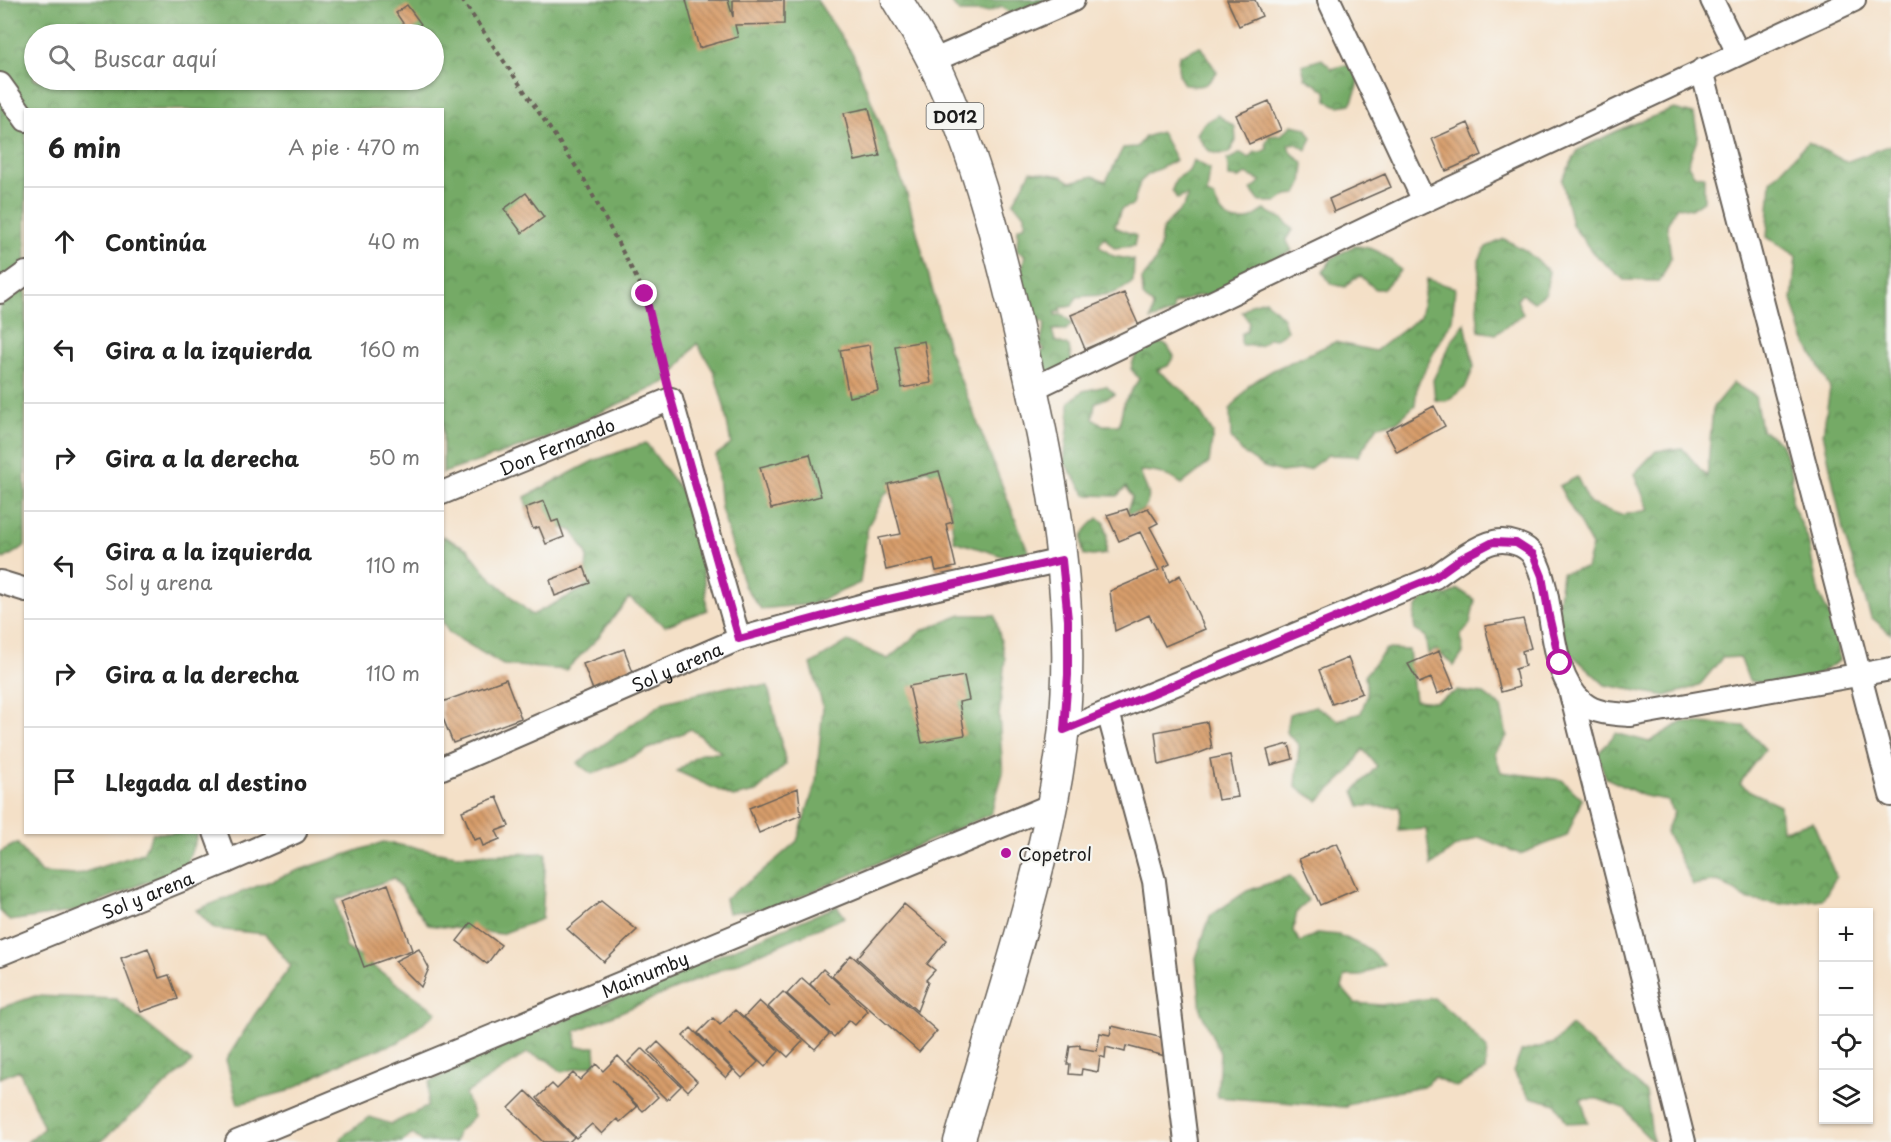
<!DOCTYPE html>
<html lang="es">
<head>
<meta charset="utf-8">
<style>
	:root { --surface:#fff; --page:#f6f6f6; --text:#222; --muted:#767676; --line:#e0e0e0 }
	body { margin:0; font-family:"Playpen Sans",sans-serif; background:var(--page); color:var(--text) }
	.controls { position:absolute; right:18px; bottom:18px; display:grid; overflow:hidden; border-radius:0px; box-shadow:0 2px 4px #0004 }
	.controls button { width:54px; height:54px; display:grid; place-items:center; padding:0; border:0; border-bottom:2px solid var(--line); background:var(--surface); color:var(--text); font:30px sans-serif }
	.stop { position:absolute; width:18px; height:18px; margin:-14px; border:4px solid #b5179e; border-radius:50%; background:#fff }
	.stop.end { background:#b5179e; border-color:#fff; box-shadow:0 2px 6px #0008 }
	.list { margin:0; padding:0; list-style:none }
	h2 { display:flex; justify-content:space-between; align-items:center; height:78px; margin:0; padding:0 24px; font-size:26px }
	h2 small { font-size:20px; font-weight:400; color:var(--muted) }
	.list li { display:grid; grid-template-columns:39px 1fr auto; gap:18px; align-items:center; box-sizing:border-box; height:108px; padding:0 24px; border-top:2px solid var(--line) }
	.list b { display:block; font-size:22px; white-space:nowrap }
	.list p { margin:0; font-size:20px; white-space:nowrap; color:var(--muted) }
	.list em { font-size:20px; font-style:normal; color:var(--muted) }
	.icon { flex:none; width:33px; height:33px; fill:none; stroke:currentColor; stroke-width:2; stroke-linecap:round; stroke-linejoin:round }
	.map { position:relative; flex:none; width:1891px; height:1142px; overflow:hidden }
	.search { position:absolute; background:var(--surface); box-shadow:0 2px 4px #0004; left:24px; top:24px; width:420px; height:66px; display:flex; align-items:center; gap:15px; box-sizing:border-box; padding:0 21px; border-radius:33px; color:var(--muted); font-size:22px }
	.panel { position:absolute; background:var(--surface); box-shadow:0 2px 4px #0004; left:24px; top:108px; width:420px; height:726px; border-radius:0px }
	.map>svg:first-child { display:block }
	.forest { fill:url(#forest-crowns); stroke:#486341; stroke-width:1.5; fill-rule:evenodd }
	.building { fill:url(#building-back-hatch) }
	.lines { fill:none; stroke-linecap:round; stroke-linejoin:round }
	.minor-casing { stroke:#686158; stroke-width:26 }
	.major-casing { stroke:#686158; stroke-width:33 }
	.path { stroke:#686158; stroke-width:4; stroke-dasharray:4.5 4.5; stroke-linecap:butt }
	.minor { stroke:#fff; stroke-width:22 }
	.major { stroke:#fff; stroke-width:30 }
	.route { stroke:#b5179e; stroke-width:8 }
	.poi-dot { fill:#b5179e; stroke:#f6f6f2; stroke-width:2 }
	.labels { text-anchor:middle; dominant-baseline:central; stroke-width:4.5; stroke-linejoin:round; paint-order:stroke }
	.shield { fill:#f6f6f2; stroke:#5d5d5c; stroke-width:1.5 }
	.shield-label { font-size:16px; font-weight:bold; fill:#1c1c1c }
	.street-label { font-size:18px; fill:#1c1c1c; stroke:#f6f6f2 }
	.poi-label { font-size:18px; fill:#1c1c1c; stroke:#f6f6f2; text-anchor:start }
</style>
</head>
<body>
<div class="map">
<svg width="1891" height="1142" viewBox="0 0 1891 1142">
	<defs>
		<pattern id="forest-crowns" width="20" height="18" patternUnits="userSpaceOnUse" patternTransform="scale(1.5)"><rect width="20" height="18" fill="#75aa66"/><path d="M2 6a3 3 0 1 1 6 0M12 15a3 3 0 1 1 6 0" fill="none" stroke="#5f8a53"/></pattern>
		<pattern id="building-back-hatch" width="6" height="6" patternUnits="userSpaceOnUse" patternTransform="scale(1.5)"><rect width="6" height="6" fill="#d79d6b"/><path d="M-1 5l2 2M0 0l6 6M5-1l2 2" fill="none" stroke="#ae7f57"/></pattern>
	</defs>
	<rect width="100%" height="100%" fill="#f6f6f2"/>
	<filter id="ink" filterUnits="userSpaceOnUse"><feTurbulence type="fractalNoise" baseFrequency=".0167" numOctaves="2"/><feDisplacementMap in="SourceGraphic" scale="12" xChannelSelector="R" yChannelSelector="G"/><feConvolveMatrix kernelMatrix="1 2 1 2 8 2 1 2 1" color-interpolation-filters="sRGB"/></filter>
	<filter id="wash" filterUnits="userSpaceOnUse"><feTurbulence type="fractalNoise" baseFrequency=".008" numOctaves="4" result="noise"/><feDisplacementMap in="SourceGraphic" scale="24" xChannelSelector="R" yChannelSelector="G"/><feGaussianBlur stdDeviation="1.35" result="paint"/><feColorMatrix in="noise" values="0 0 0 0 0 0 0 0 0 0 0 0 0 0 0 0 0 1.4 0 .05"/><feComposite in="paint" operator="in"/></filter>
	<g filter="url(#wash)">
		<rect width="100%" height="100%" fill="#f4e0c7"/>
		<path class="forest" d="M0,0H817L853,54L906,191L948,348L1034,566L954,541L948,493L927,469L886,493L868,526L860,583L812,604L761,609L744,586L721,508L716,455L731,444L724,406L714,372L697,343L668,381L548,437L501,454L443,473L442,110H26L25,546L4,559L0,557ZM34,34H434V80H34Z
			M949,0H1060L1029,13L1011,14L1002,7L988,12H959Z
			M1200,46L1217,72C1207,87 1203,87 1185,85C1178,78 1177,66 1179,56Z
			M1322,59L1332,69L1345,65L1358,68V86L1351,104L1338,106L1327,101L1326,91L1305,78L1302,65Z
			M1674,109L1694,114L1698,137L1688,164L1694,175L1704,176V200L1691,209L1677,206L1667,225L1671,258L1660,281L1624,280L1593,253L1572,225L1562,180L1578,150L1627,126Z
			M1218,115L1235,127L1236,141L1229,153C1210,157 1205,148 1197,134L1204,123Z
			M1292,125L1306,128L1312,138L1306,150L1297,144H1288L1290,151L1304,164L1302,184L1297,194L1287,195L1277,202H1260L1251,190L1261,181L1246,174L1239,178L1229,177L1227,160L1241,153L1249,158L1255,152H1261L1267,149L1266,143L1269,136L1281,135Z
			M1161,132L1176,160L1149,174L1140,182L1133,205L1121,209L1115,227L1136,236L1134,246L1114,248L1104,237L1099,246L1113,256L1134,260L1133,282C1109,300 1104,293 1077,297L1072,306L1060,308L1061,312H1055V315H1063L1072,323L1066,330H1052L1055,341L1069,346L1072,363L1042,389L1037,349L1040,353L1045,350L1040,345L1045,324L1041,320L1038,324H1029L1014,278L1022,268L1025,255L1017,251L1018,228L1025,225V214L1013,203L1031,171L1062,176L1071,182L1093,176L1106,181L1123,148L1137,147L1145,137Z
			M1808,142L1846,162L1891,145V634L1871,617L1844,535L1823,433L1830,388L1803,337L1792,300L1796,256L1767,237L1771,181Z
			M1193,160L1210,169L1207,194L1214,197C1218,210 1226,223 1243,221C1249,221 1259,213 1265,210L1283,219L1293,230L1286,239L1292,251L1280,256L1281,262L1214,295L1196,296L1173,305L1174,312L1151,320L1153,306L1143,296L1142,279C1151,270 1157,261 1160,247C1161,241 1160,234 1163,229C1170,216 1188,209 1187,195L1177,199L1172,190L1176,179L1189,171Z
			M1504,239L1525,250L1549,271L1546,293L1534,302L1522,294L1517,300L1523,314L1496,334L1479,331L1477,311L1479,279V260L1486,247Z
			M1354,246C1378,247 1384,255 1401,270L1383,289H1375L1361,276L1353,279L1345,287L1331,284L1323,272L1332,258Z
			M1427,279L1455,288L1452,321L1434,352L1417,386L1415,405L1397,422L1378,426L1358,456L1328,455L1309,469L1281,472L1264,467L1243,453L1231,438L1230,410L1250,384L1273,370L1335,342L1375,351L1420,317Z
			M1265,300L1283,318L1287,331L1275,339L1269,338C1255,353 1257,343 1241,345V334L1247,331L1249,322L1242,312L1252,304Z
			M1465,323L1474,367L1465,388L1446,401L1435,400L1433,380L1453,339Z
			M1149,340L1167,345L1174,356L1168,366L1157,370L1190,396L1213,433L1209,463L1182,484C1168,475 1157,471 1140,471C1144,489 1156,494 1142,511L1126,514L1132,497L1126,487L1117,496L1086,495L1064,462L1069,421V402L1083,391L1106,386L1115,394L1095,403L1093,418L1103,425H1119L1124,402L1139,379L1131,369C1134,356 1139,349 1149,340Z
			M1733,383L1755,396L1761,429L1781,443L1792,473V504L1807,536L1819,594L1837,631L1839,661L1810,679L1787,687L1749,681L1740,657L1722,658L1699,686L1666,696L1605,685L1567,650L1557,615L1562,573L1586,568L1592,546L1559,486L1577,477L1590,504L1621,515L1649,510L1634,474L1656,451L1682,448L1707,477L1713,407Z
			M646,443L682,492L702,559L707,610L665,626L629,598L596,640L566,670L503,665L449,633L443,622V536L468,549L487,574L532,615L585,588L587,555L573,531L529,519L525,497L593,461Z
			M1098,518L1105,523L1107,535L1106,554L1093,556L1084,555C1078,537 1084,529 1098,518Z
			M1458,589L1475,600L1470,624L1461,635L1463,653L1454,666L1436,650L1428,654L1425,636L1415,630C1411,610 1417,604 1432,592L1447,596Z
			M961,615H995L1005,659L999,716L1003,773L991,814L779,906L728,913L725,899L763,871L797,841L816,782L823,707L811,664L848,641L888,659L921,631Z
			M1386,649L1409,650L1415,700L1435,702L1457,691L1484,694L1501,707L1507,736L1495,753L1501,772L1562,780L1582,799L1567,836L1520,854L1479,837L1454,848L1431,866L1426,829L1399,831L1400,807L1360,806L1354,791L1377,766L1363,749L1350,771L1318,801L1296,787L1299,745L1286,732L1289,714L1315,706L1338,720L1361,713L1367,695L1365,675Z
			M731,686H768L786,764L756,792L733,797L677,771L701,753H722L691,729L625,760L592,774L577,763L664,702Z
			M1682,722L1744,726L1765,749L1748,771L1740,784L1752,792L1780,805L1782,830L1813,822L1836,877L1823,899L1781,904L1749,900L1718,881L1693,885L1666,832L1674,812L1667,800L1644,796L1606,778L1597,755L1616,733L1649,742Z
			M153,833H198L186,866L77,911L10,921L0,911V852L17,843L41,873L76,875L143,853Z
			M383,842L456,855L546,853L542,919L501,934L428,925L394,878L336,900L346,947L437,1012L399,1042L345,1061L288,1091L238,1104L226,1060L255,1014L291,966L265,934L214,929L196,910L296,871Z
			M1290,876L1308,900L1297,912L1293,931L1300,942L1318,933L1339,935L1369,949L1384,964L1360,976H1345L1342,988L1355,1003L1381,1005L1434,998L1464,1024L1487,1049L1485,1071L1456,1087L1434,1077L1423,1087L1372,1096L1343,1107L1217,1097L1220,1053L1201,1012L1196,958L1210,916L1247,891Z
			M837,906L845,917L576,1031V1047H595L596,1064L562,1072L547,1060L527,1053L465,1094L474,1116L458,1132L455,1142H423L412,1134L402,1142H340L343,1136L370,1117L391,1124L427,1107L429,1082L515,1040Z
			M35,996L116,999L192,1062L100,1142H27L44,1128L19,1070L0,1078V1008Z
			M1571,1026L1646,1092L1653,1142L1638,1127L1626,1109L1598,1099H1581L1588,1122L1567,1123L1556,1104L1530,1097L1513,1072L1521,1052L1554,1043Z"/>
		<g id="blocks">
			<path class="building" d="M686,0H728L733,17V0H784V24L735,25L738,37L699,48Z
				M1227,0H1255L1262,16L1239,26Z
				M407,5L421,24L409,32L396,13Z
				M1269,101L1281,130L1249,144L1236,115Z
				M869,108L880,156L855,161L844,113Z
				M1468,123L1482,155L1446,171L1432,139Z
				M1385,174L1391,187L1334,212L1329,199Z
				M526,193L544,217L522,233L504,209Z
				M1124,293L1139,326L1085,349L1071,315Z
				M924,341L931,383L902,388L895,346Z
				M869,345L878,391L849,397L840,350Z
				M1434,406L1445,426L1397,452L1386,431Z
				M810,454L821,496L771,509L760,467Z
				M939,471L953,522L946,524L956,567L936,571L933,559L886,570L879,538L901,534L888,484Z
				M544,501L552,522L558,520L564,537L546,544L539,527L533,529L525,508Z
				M1148,508L1158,523L1150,527L1170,564L1164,567L1169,582L1180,575L1205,629L1165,646L1149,615L1115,631L1110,591L1159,570L1140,532L1119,541L1107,515L1127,509L1130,516Z
				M584,567L590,583L555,596L550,580Z
				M1523,619L1531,648L1522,651L1525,666L1515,669L1519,687L1501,692L1485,626Z
				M624,649L634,675L593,690L583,664Z
				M1439,651L1454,687L1437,694L1431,678L1419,683L1408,664Z
				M1348,658L1362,693L1332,704L1319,670Z
				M964,676L969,700L959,702L965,735L922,743L909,686Z
				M506,679L521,718L453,743L442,716V702Z
				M1207,722L1212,748L1192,756L1159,765L1155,732Z
				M1289,744L1293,759L1271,765L1267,750Z
				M1230,755L1238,797L1218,800L1210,759Z
				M798,788L801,815L759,833L749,808Z
				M497,797L509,826L496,831L500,839L483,846L480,838L474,840L462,811Z
				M1337,843L1357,889L1320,905L1299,859Z
				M388,884L412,950L364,967L340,902Z
				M601,901L637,930L604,962L567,929Z
				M904,904L947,940L927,964L935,970L926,980L928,982L917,1011L857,958Z
				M471,923L501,945L487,964L457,941Z
				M148,948L159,978L169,975L178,999L141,1012L121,958Z
				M419,949L429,968L421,987L395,961Z
				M851,955L937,1031L919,1052L832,976Z
				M823,969L868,1011L855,1025L849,1020L834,1037L787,994L802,978L832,1005L810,984Z
				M783,992L829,1034L815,1049L768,1007Z
				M759,1001L803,1041L788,1057L744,1017Z
				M735,1010L779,1051L765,1067L729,1033L758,1062L742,1078L698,1033L713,1018L720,1025Z
				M1112,1026L1172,1040L1169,1057L1126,1046L1125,1052L1106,1047L1105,1058L1100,1056L1098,1072L1082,1069L1081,1075L1069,1074L1070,1064H1067L1070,1046L1080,1045V1048L1097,1051L1100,1033L1110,1035Z
				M691,1028L733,1070L726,1078L683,1036Z
				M658,1042L697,1081L688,1091L649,1051Z
				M642,1048L681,1086L667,1100L628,1062Z
				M618,1056L658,1097L643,1111L612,1080L637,1107L620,1122L617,1119L602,1134L592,1124L576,1138L537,1098L552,1084L557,1089L573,1073L580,1080L596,1064L603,1071Z
				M526,1091L574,1137L569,1142H543L509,1108Z"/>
		</g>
	</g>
	<g filter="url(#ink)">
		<use href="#blocks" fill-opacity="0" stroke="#686158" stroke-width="1.5"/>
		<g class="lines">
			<defs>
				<g id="minor">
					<path d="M1329,0L1424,201"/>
					<path d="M1712,0L1738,53"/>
					<path d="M932,61L1073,0"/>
					<path d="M1702,70L1891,795"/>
					<path d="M0,84L26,120"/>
					<path d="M0,292L26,273"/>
					<path d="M1032,389L1424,201L1854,0"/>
					<path id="s1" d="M442,493L671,399L739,639"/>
					<path d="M0,582L26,590"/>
					<path d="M1570,690L1684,1142"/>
					<path d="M1108,712L1154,881L1186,1142"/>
					<path d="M1064,730L1435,577C1449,567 1478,545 1494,542C1507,539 1527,544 1534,557C1557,598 1545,671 1583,703C1596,714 1615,714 1631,715L1891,669"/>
					<path id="s2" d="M442,768L739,639L871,603L1062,560"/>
					<path d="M215,832L226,862"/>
					<path id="s3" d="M0,954L226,862L295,832"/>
					<path id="s4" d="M237,1142L1052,805"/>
				</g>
				<path id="major" d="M897,0C909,20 923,41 933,62C978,157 1003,261 1026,362C1054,482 1076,604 1064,727C1055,812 1032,895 1008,977C992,1032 975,1087 959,1142"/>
			</defs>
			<use href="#minor" class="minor-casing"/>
			<use href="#major" class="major-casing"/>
			<path class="path" d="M462,0L583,177L645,294L666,379"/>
			<use href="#minor" class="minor"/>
			<use href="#major" class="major"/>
		</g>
	</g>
	<g class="lines" filter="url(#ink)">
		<path class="route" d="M645,294L671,399L739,639L871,603L1062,560L1068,620V675L1064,730L1435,577L1460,559L1493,542L1516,543L1533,554L1542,576L1549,616L1560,663"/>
	</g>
	<circle class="poi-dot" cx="1006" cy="853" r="6"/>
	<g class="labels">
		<rect class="shield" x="926.5" y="103" width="57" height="26" rx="4.5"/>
		<g class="shield-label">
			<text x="955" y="116">D012</text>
		</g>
		<g class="street-label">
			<text stroke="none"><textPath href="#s1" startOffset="124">Don Fernando</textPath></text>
			<text stroke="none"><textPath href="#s2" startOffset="256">Sol y arena</textPath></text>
			<text stroke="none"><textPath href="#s3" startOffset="159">Sol y arena</textPath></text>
			<text stroke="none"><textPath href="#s4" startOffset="441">Mainumby</textPath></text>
		</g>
		<g class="poi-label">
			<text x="1018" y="853">Copetrol</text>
		</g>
	</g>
</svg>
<div class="controls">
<button>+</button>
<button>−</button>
<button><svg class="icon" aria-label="locate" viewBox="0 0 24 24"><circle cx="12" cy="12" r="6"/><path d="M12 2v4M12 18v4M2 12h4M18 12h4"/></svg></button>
<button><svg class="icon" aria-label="layers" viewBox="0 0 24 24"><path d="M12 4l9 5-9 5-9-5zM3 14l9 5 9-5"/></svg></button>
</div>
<div class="stop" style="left:1560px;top:663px"></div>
<div class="stop end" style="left:645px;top:294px"></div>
<div class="search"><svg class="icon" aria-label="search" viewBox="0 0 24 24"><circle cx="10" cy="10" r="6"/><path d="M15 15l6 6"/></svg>Buscar aquí</div>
<section class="panel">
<h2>6 min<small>A pie · 470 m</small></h2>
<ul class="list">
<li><svg class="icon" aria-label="ahead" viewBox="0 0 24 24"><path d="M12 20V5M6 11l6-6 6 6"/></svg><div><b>Continúa</b></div><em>40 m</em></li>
<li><svg class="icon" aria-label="left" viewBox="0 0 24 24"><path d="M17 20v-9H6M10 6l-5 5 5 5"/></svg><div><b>Gira a la izquierda</b></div><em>160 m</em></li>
<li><svg class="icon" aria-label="right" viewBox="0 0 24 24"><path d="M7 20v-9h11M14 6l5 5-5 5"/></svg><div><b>Gira a la derecha</b></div><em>50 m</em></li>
<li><svg class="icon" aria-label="left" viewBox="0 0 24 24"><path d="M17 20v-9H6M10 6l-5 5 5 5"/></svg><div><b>Gira a la izquierda</b><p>Sol y arena</p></div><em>110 m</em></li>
<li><svg class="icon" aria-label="right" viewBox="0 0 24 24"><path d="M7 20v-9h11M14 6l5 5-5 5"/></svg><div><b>Gira a la derecha</b></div><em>110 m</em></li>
<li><svg class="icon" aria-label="arrive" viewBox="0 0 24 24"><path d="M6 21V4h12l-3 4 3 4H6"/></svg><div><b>Llegada al destino</b></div></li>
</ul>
</section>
</div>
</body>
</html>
